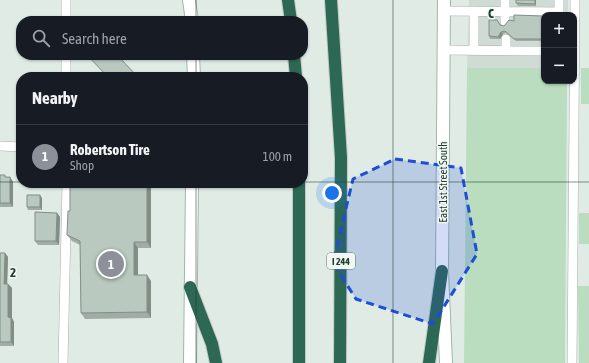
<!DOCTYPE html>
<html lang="en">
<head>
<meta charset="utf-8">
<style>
	:root { --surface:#171b24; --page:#242831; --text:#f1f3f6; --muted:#9ea1a6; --line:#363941; --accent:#8c9099 }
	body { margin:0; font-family:"Asap Condensed",sans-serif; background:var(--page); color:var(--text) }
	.controls { position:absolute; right:12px; top:12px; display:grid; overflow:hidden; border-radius:8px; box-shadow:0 1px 3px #0004 }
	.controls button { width:36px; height:36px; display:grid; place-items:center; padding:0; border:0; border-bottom:1px solid var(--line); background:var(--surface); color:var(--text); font:20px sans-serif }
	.you { position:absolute; left:332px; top:193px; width:14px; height:14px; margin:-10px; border:3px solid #fff; border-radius:50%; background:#1a73e8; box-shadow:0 0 0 6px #1a73e833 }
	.badge { display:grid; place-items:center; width:26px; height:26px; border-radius:50%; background:var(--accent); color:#fff; font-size:13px; font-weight:700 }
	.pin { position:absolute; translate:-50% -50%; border:2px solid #fff; box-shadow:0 1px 4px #0006 }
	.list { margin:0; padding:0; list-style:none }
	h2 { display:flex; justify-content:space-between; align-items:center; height:52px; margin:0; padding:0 16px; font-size:17px }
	h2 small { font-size:13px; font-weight:400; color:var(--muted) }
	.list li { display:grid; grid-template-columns:26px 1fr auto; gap:12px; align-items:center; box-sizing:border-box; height:64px; padding:0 16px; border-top:1px solid var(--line) }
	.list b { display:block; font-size:15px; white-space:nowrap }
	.list p { margin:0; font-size:13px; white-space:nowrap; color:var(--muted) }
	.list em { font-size:13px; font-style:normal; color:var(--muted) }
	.icon { flex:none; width:22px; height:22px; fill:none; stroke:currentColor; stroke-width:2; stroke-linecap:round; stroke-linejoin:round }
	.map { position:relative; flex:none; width:589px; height:363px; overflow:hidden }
	.search { position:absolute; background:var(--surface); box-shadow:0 1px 3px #0004; left:16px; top:16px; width:292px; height:44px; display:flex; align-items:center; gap:10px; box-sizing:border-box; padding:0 14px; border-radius:16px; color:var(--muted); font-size:15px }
	.panel { position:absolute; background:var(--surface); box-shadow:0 1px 3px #0004; left:16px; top:72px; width:292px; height:116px; border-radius:16px }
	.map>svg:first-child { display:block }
	.built { fill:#cfdbd4 }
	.green { fill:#b9ddbe }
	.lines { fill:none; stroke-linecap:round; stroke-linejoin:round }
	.lane-casing { stroke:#a3b3ab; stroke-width:10 }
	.secondary-casing { stroke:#9fb7ab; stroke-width:14 }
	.highway-casing { stroke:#c1c8c5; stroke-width:14 }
	.lane { stroke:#fff; stroke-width:9 }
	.secondary { stroke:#fff; stroke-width:12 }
	.highway { stroke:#2d6854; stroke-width:12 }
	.wall { fill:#9fada5 }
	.shaded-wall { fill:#828d86 }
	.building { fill:#b9c9c0; stroke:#828d86 }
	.marked { fill:#1d4ed8; fill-opacity:0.2; stroke:#1d4ed8; stroke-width:3; stroke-dasharray:8 5; stroke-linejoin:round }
	.grid { fill:none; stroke:#213c31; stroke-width:1; stroke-opacity:0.55 }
	.labels { text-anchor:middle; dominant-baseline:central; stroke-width:3; stroke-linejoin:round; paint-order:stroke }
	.shield { fill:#f1f8f3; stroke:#5f746b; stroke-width:1 }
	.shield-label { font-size:10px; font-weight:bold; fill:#213c31 }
	.street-label { font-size:11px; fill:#213c31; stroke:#f1f8f3 }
	.grid-label { font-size:13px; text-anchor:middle; font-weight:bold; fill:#213c31; stroke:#f1f8f3; stroke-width:3; stroke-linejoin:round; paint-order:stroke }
</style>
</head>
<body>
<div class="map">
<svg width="589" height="363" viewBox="0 0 589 363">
	<rect width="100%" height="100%" fill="#e0ebe5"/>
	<path class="built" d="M469,0H568V15H544V68H467Z"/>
	<path class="green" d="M467,68H544V81H567L565,363H464Z
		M581,68H589V104H581Z
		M579,213H589V244H579Z
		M578,286H589V363H579Z"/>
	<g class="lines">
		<defs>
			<path id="lane" d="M505,0V22
				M444,11L559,12
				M474,11V50
				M559,15V0
				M66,21V0
				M506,39V50
				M444,50L544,51
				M66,77V55
				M0,146L21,147
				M63,363L67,183
				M572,363L575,0"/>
			<path id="secondary" d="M189,0L192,21
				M444,0L442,271L446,363
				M193,55L194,77
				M190,363L192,183"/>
			<path id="highway" d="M288,0L291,21
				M331,0L341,158L340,363
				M294,55L296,77
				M299,183V363
				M190,287L212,344L216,363
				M429,363L442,271"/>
		</defs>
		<use href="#lane" class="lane-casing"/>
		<use href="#secondary" class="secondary-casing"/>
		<use href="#highway" class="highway-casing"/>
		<use href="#lane" class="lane"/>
		<use href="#secondary" class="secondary"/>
		<use href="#highway" class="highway"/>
	</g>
	<path class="wall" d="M516,0H536V6H518L516,3Z
		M544,16V41H516L506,33L503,34L500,39H490L489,36L500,25L504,26L514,21Z
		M0,175L6,177H10L13,182V207H0Z
		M151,183V248H138V275L151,281V318L85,319L81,313L80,245L72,241L67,235L70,211Z
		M42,198V210H28L27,207Z
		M57,213L60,217L59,245H38L35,241Z
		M0,253H5L8,257L7,284H8L12,288V318L14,322V346H0Z"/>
	<path class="shaded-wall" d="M535,0H536V6L535,4Z
		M501,32L503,34L500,39L498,37Z
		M10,177L13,182V207L10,203Z
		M147,183H151V248L147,242Z
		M40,195L42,198V210L40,207Z
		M57,213L60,217L59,245L56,241Z
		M134,242L138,248V281L134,275Z
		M5,253L8,257L7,288L4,284Z
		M147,275L151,281V318L147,312Z
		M8,284L12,288V318L14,322V346L11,342L8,317Z"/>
	<path class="building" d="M516,0H535V4L516,3Z
		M514,15L544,16V39H514L505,31L501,32L498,37L489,36V20H497L500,25L504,26L509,20L514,21Z
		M87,55H117L138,77H108Z
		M0,175H5V177H10V203H0Z
		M70,183H147V242H134V275H147V312L81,313L80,241L67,235L68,211H70Z
		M27,195H40V207H27Z
		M35,212L57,213L56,241H35Z
		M0,253H5L4,284H8V317L11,318V342H0Z"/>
	<path class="marked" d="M395,159L461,168L477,254L433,324L356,299L333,263L353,179Z"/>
	<path class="grid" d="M196,0V21M393,0V363M196,55V77M0,182H21M303,182H589M196,183V363"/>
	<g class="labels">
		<rect class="shield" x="327" y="253" width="28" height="16" rx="3"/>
		<g class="shield-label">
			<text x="341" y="261">I 244</text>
		</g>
		<g class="street-label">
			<text transform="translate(443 182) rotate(-90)">East 1st Street South</text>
		</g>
	</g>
	<g class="grid-label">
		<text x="491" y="18">C</text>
		<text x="13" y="277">2</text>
	</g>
</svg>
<div class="controls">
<button>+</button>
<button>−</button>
</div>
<div class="you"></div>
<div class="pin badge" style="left:111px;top:264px">1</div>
<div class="search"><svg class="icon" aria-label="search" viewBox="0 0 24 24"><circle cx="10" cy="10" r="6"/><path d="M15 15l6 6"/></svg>Search here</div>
<section class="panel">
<h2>Nearby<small></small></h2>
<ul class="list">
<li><span class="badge">1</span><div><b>Robertson Tire</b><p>Shop</p></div><em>100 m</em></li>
</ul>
</section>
</div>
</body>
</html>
